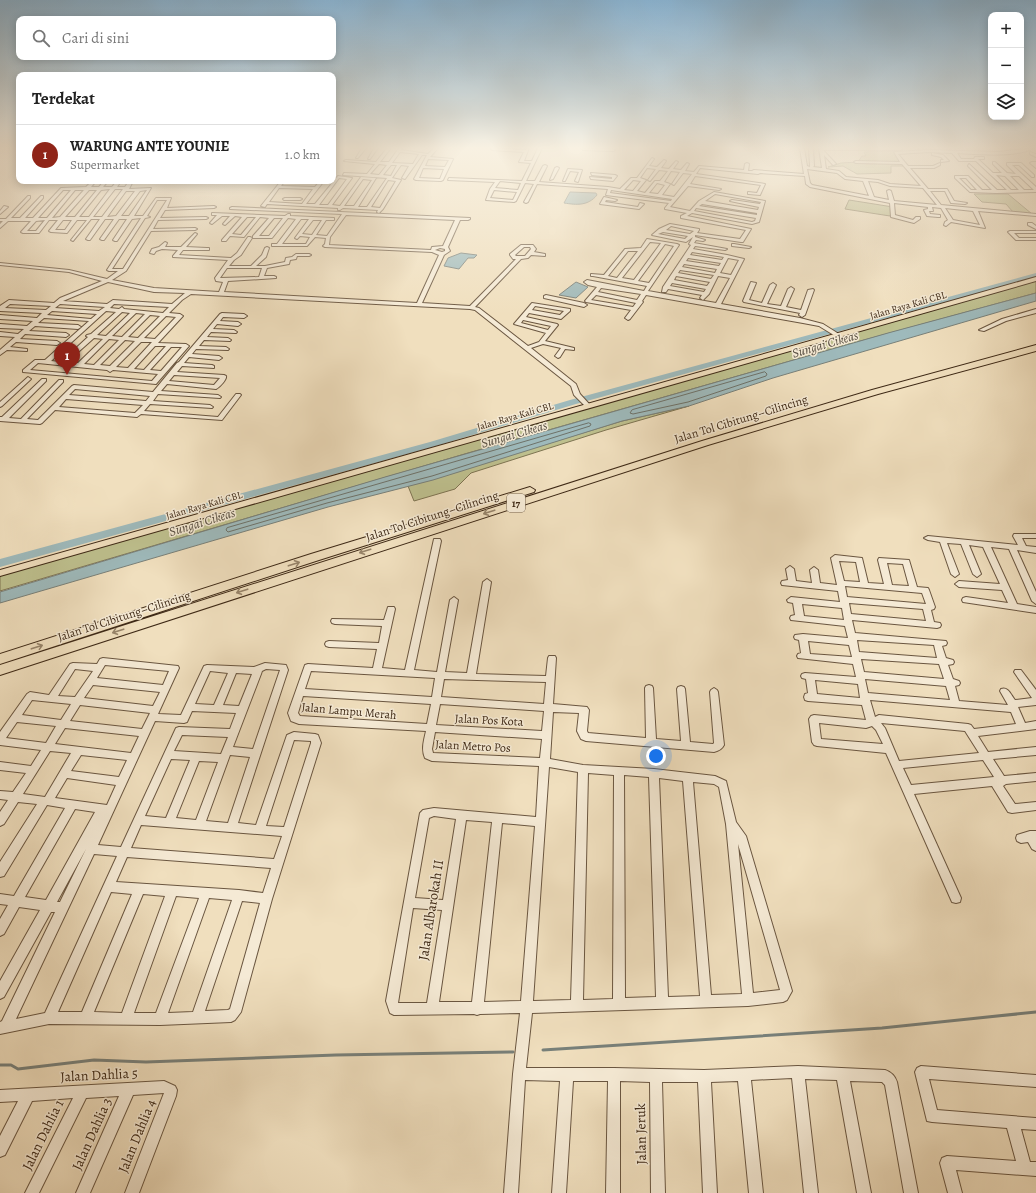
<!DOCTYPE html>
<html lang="id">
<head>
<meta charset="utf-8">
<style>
	:root { --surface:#fff; --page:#f2f2f2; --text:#222; --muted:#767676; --line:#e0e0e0; --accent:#8f2418 }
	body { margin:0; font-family:Alegreya,serif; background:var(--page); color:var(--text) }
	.controls { position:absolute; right:12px; top:12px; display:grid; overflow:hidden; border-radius:8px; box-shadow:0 2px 10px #0003 }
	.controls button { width:36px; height:36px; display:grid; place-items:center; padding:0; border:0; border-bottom:1px solid var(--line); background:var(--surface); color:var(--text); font:20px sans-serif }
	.you { position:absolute; left:656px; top:756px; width:14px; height:14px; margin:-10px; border:3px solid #fff; border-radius:50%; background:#1a73e8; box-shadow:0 0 0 6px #1a73e833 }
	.badge { display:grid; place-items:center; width:26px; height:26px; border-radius:50%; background:var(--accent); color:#fff; font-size:13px; font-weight:700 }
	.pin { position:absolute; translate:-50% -33px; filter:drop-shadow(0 1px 2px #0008) }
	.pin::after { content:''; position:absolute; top:21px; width:14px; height:12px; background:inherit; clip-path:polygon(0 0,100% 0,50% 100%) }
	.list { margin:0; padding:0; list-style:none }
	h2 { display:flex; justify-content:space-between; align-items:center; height:52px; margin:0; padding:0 16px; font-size:17px }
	h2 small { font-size:13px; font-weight:400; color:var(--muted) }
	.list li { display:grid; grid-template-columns:26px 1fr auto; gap:12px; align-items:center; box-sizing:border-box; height:60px; padding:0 16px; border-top:1px solid var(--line) }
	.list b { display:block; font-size:15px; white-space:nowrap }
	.list p { margin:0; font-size:13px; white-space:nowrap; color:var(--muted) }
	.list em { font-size:13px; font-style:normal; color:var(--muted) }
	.icon { flex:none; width:22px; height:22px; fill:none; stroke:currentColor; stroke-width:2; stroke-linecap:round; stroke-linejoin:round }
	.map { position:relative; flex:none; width:1036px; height:1193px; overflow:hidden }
	.search { position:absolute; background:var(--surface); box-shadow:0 2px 10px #0003; left:16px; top:16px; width:320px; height:44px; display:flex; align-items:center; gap:10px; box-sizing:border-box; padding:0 14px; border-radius:8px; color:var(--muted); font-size:15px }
	.panel { position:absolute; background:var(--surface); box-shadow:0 2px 10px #0003; left:16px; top:72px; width:320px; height:112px; border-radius:8px }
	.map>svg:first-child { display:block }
	.green { fill:#bec08e; stroke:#7e7452 }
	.water { fill:#9ebabc; stroke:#78807a }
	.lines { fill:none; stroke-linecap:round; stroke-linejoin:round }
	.shore { stroke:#6e7269; stroke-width:1 }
	.stream { stroke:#78807a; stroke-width:3 }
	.river { fill:#9ebabc; fill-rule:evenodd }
	.minor-casing { stroke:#6a5640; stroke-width:2 }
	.major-casing { stroke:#3e2916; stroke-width:2 }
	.highway-casing { stroke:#3e2916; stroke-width:2 }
	.minor { fill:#f5ead5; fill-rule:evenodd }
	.major { fill:#f0dfbe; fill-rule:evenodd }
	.highway { fill:#f0dfbe; fill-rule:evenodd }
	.oneway { stroke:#97846a }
	.labels { text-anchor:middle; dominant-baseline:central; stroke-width:3; stroke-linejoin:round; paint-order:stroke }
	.far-street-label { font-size:10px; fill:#3e2916; stroke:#f5ead5 }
	.shield { fill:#f5ead5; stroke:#75634f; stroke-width:1 }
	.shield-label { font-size:11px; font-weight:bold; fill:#3e2916 }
	.street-label { font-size:12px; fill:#3e2916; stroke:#f5ead5 }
	.water-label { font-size:13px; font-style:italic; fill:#564d40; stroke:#f5ead5 }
	.near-street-label { font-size:14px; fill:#3e2916; stroke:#f5ead5 }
</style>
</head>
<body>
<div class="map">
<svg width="1036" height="1193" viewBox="0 0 1036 1193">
	<rect width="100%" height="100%" fill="#f0dfbe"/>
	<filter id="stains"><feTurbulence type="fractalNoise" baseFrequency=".005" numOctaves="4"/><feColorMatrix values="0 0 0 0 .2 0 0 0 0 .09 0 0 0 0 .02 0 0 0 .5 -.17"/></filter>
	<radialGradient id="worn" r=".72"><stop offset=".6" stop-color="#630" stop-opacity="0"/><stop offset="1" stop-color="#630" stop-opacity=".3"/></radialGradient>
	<path class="green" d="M894,151L904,166H891V173L857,174L843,166L828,167L841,163L858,162L862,156H866L864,152Z
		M974,194H1008L1032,214L1013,212L1006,204L982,202Z
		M849,200L893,207L890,216L845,209Z
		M1036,279V293L857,342L468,453L0,591V573Z
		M689,406L606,430L471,473L455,489L414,501L408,486L622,421Z"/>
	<path class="water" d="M570,192L596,193L597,195C588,206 577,205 564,203Z
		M461,253L477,255L474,258H468L459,269L444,266L448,258Z
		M576,282L588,287L576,298L559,295Z
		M1036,293V301L773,378L689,406L622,421L433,480L328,507L0,603V592L385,477L888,333Z"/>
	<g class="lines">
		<path class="shore" d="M765,372L767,374L766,376L688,402L633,414L630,413L632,410Z
			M589,423L591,424L590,426L432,476L327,503L228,532L226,530L227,528Z"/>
		<path class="stream" d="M543,1050L882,1028L1036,1012
			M0,1065H11L18,1069L94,1060L146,1062L336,1055L513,1052"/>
		<path class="river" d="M1036,273V277L576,404L436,446L0,567V559L430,442L570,400Z"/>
		<defs>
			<path id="minor" d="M362,148H366L358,158H356Z
				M374,148H378L370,159H368Z
				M387,148H391L380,162H389L399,148H403L401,150L428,154L434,148H438L430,157L453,159L443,180L441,181L416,180L414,179L427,155H422L405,179L402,178L409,166L401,165L392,178L401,180L383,209L379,213L377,212L378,210L343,208L340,210H338V208L267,204L265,207L261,206L281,181H285L281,186L315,187L320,181H324L306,204H315L338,176L352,178L332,205L340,206L361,177L376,178L358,207H367L387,178L343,175L344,173L367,174L375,164L344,161L346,160L376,162ZM400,152L419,154L413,164L392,163ZM428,159L449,160L445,167L425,166ZM379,164L387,165L379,175L370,174ZM391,165H397L391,176L383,175ZM423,168L444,169L440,179L419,178ZM339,178L347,179L328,205H319ZM363,179L372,180L354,206H344ZM388,180L396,181L380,208L371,207ZM279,188L313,189L302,204L269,202Z
				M491,148L526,150L527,148H529L524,161H532L538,148H542L526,181H535L543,166L545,165L547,166L539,182L608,187L620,189L631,178H637L652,158L654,159L649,166L657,167L664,160L666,161L661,168L669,169L676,161L678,162L673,169L681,170L687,163L689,164L685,171L694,172L699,166L744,170L745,164L747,163L749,164L748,171H752L754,170L804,174L800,148H804L807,166L810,167L809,148H813L814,166L813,167L822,168L819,148H900L902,149L900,150H823L836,164L833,165L824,155L826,169L839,171L846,177L878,180L890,184L921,186L902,164L856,163L854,162L856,161L900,162L894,152L929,150L998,152L1034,148C1016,158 977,154 957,153L961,159H974L975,157H984V159H978L993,173H1002L993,164V162H995L1007,173L1016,174L1007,165V163H1021L1034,175V177H1032L1019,165H1012L1036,187V192L996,193L970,192L955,178V176H968L982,190H992L968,166L969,164L997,190H1007L976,161H959L952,153L929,152L898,154L908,166H933L940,163V165L934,168H910L928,189H947L954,201L967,203L965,204L951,203L945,191H930L941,205L1036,214V216L978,211L985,228L951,222L946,226L944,225L945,222L948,220L941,208L932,207L933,211H929L930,214L940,215V217H938L927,216L924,210L928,209V207L894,203L895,215L913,220L916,217H920V219L914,223L891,217L890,203L810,187L806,184L805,176L760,173L758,174L700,168L696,174L765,184L760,195L749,194H748V192L757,193L761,185L695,176L690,184L721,189L719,190L688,186L670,207L690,211L699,201L714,192L765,201L759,222L752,224L692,213L687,216L751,229L743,242H741L695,235V237L705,240L703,241L696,240L694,243L727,249L725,250L695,246L693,249L727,255L744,259L721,304L800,318L823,324L842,336L837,337L819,326L803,323L646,295L642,301L643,302L630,319L628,320L625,318L631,310L586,302L585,301L597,287L588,285L584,282L587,280L644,291L647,286L593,276H591V274L604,275L625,249L641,248L647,239L677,244L679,245L648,291L716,303L730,278L718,276L709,294L703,300L700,298L702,295L668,289L666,292H662L663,287L691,245L689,244L693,237L686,242L652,235L659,229L670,224L699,229V230L697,233L740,239L746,230L681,218V216L687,213L665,209V208L669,203L606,195L608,189L537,184L528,202L526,203L524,202L534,184L525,183L516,201L514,202L486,200L490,189L495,182L448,180L449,178L522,181L531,163L519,162L524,152L492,150ZM647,168L656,169L648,180L650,181L659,170L668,171L660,181H655L645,193L637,191L646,180L640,178ZM807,169L837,173L845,179L863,181L869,196L812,185L810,183ZM671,171L680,172L672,184L674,185L683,173L692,174L674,197L662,195L670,184L664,182ZM996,175L1005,176L1019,190H1011ZM1010,176H1019L1034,190H1024ZM959,178H966L977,190H971ZM633,180L641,181L633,191L624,190ZM500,181L521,183L518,190L495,188ZM868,181L878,182L890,186L923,188L937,205L894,201L891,191L889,190L887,191L889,200L874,197ZM657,183L665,185L658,194L649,193ZM494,190L517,192L513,200L490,198ZM611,190L672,199L671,201L610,193ZM715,194L761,202L760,204L732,200L730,201L759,207L758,210L705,201ZM702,204L757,213V215L699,206ZM696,208L756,218L755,221L752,222L694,211ZM945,208L973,211L980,225L953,220ZM671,226L694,231L690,234L666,230ZM663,232L688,236L685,239L658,234ZM650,242L661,243L634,280L622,278ZM665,244L674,246L649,283L638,281ZM628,251H638L617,278L608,276ZM692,252L724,257L722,260L690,255ZM688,258L721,263L719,266L686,261ZM728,258L739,260L731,275L720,273ZM684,264L717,269L715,273L682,267ZM680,270L714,275L711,279L678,273ZM676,276L710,282L707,286L674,280ZM672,283L706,289L704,292L670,286ZM601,288L641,294L637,300L598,292ZM596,295L636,303L633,307L591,300Z
				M581,148L613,149L615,150L613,151L583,150Z
				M1030,152L1036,154V157L1030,154Z
				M932,153L943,155L949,161L941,162V160H944L941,157L932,155Z
				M1032,162H1036V168L1030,163Z
				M557,167L559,168L553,179L550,180L555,168Z
				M568,169L582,170L578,182L575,181L579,172L570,171L565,181H563Z
				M591,173L615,175L617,176L613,181L591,179L590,177L612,179V177L592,175Z
				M92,181H96L91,187H99L104,181H108L103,187H112L117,181H121L117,187H125L129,181H133L129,189L151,188L134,216H143L156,198H171L167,208L214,206L216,207L214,208L165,210L160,218L206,217L208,218L206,219L158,220L153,229L195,228L197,229L195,230L151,231L126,271L112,280L154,288L219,292L223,282L216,281L215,278L228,260L173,257V256L178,250L162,249L156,251L154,254L150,253L152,249L159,247L165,242L167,243L165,247H181L195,233L197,234L186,247L207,248H209V250H183L179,255L231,258L237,253L248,237H250L252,238L241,255L234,260L229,266H251L262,255L265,248L267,247L269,248L266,257L256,266H265L285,262L286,258L292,257L296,254H309L311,255L309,256H297L296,259L290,260L289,264L267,268L264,276H274L276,277V278L228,281L224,292L417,303L439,255L432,252L325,247L323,246L325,244L326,238L315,237L307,246H272V244H277L296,219L288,218L272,238H253V236L269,218L260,217L244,237L230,236L226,241H222V240L242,217L235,216L225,225L223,224L230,216H222L212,224L210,223L217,215H212V213L285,216L288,214H290V216L334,218V220H326L316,235L327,236L342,214L230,209V208L232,207L470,218V219L468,220H460L448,247L450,251L444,255L422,303L470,306L516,259H513L510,255V254L521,245H533L536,249L534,252L545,254V256L531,255L528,258L521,259L475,307L479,308L528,346L539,342L546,333L514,324L532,303L570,309V311L561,319L529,313L526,317L557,324L558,325L545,341L574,348V350L565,349L560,357L558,358L555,356L561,348L543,344L531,348L576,384L580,394L591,406L590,407H586L574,395L571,386L475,310L470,309L191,294L182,300L169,313L180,314L183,316L158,343L186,344L189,346L156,384L23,372V370L35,360H45L89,321L44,318L38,323L78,325L81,327L78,329L35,326L29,331L66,333L69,335L66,337L25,334L20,339L57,341L60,343L57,345L16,342L10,347L27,349V351L7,350L0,355V350L15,337L0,336V332L18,334L24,329L0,328V324L27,326L33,321L0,319V315L37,318L42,313L0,311V306L9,300L54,303L60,298L102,281L69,272L0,265V263L69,270L107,279L118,271H109L107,270L141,218L132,219L117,241H115L113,240L127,219H119L104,240H102L100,239L114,219H105L90,240H88L86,239L100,219H91L73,241L71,240L87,220H77L67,233L51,232L49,231L58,220H49L39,233H23L21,232L31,221H8L0,228V224L3,221H0V219H6L28,196H30V198L11,218H20L41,196H43V198L25,218H33L61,188L86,187ZM110,189L89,217H79L101,190ZM115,189H123L102,217H93ZM63,190H71L47,218H38ZM75,190H84L60,217L52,218ZM89,190H97L75,217H65ZM147,190L129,216H121L140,191ZM126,191H135L116,216L107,217ZM157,200H167L123,269H112L145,218L150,217L147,216ZM346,215L455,220L443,246L432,247L431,250L329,245L330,237ZM247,217H256L241,235L232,234ZM274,218H283L269,236H259ZM301,219H309L295,238L297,239L300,236L310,237L306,244H282ZM45,220L36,231H27L36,221ZM63,220H72L65,230H55ZM313,220H322L312,235L302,234ZM524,247H530L531,249L525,256H516L515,255ZM440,248L445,249V251L442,252L435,250ZM227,268H262L259,277L220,278ZM108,282L154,292L185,293L172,304L113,300L107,304L63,301ZM10,304L51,306L46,310L5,308ZM60,304L105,307L99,311L55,308ZM114,304L169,307L163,313L124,309L122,307L119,309L110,308ZM535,306L564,311L560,315L532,310ZM52,311L97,314L91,319L47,315ZM106,311L116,312L91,334L87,335L86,336L88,337L61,362L51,361ZM122,312L130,313L106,336L97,335ZM136,313L145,314L122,337L112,336ZM150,315L160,316L138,338L128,337ZM166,316L176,317L155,339L144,338ZM523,320L551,326L548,330L521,323ZM94,338L103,339L78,363L67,362ZM109,339L119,340L94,365L84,364ZM125,340L135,341L110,366L100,365ZM141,342H152L128,368L116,367ZM155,346H166L144,370L134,369ZM171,347H182L161,371L150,370ZM38,363L107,370L110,372L113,370L158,374L152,381L30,370Z
				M604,197L617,200L615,201L606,200L605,202L638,207L640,203L644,204L639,209L600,204Z
				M285,198H300L302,199L300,200H284L283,199Z
				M4,206L8,207L0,214V211Z
				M1028,223H1032L1036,226V229L1028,225Z
				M1010,231H1036V233H1014L1019,238H1036V240H1016L1008,232Z
				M734,244L751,247L749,248L732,246V244Z
				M751,282L756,283L749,300L762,303L770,285L773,283L776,285L767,304L781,306L788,289L791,287L794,289L786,307L801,310L808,290L813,289L814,290L805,315L802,317L799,315L800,313L744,302L743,301Z
				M546,295L584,303L587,305L584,307L544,298V296Z
				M1036,309V313L1006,321L984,331L979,330L1002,319Z
				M222,313L244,314L247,316L244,318L223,317L220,321L238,322L241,324L238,326L217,324L213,329L234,330L237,332L236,333L211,332L207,337L228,338L231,340L230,341L204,340L199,346L226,347L229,349L228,350L196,349L192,354L219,356L222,358L219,360L189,357L184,363L212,365L214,366V368L182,366L177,372L224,375L226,376C227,379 220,387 216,389L167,384L161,391L218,395L221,397L220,398L158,394L153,401L210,405L213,407L212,408L150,404L144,411L218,417L236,394H240L241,395L222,420L141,414L137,417L55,410L42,423L40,424L0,421V417H2L42,379H46V381L9,418L21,419L59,380H63V382L27,419L38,420L72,386L74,385L153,392L177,363L179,362L220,314ZM174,375L220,378L214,385L169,381ZM75,389L150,396L146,401L69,395ZM66,399L143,405L135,413L59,407Z
				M28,377L31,379L30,380L2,406L0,407V402Z
				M1014,534H1036V538H1022L1026,546L1036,547V553L1017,550L1036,592V604L1032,601L1009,549L991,547L1017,604L1036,607V613L963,602L962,600L963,598L966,597L1008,603L1002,590L959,587L955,584L959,581L1000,584L983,547L969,545L981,574L977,577L973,574L961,544L947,543L959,574L955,577L951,574L940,542L928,540L924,538L928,536L1018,545L1013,536Z
				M434,539H440L441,541L414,670L437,672L450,600L454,597L458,600L445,672L467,673L483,582L487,579L491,582L476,674L546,676L548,658L549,656H555L556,658L553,704L587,707L589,710L587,731L588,733L646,738L645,688L646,686L649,685L652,686L653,688L656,739L681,741L677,689L678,687L681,686L684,687L685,689L690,742L713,744L714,743L710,692L711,690L714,688L717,690L718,692L724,745C722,749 718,751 714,752L586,741L581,739L577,731L579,713L553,712L550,759L583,765L654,769L715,776L726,781L736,822L746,836L792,991L787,1000L783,1002L748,1006L532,1013L526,1068H614L704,1070L798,1066L885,1070C891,1072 895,1076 897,1082L918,1193H904L885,1085L882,1082L850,1081L871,1193H857L837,1080L805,1079L818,1193H804L792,1078L751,1080L763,1193H749L738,1081L711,1082L717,1193H703L698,1082H662L665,1193H651L650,1082L620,1081V1193H606L608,1081H573L566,1193H552L560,1081L525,1080L518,1193H504L513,1074L520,1013L480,1014L477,1015L474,1014L394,1015L390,1013L386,1001L420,813L423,810L434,808L536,817L539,766L432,761L425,758C421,749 424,740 426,731L299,724L291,721L288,713L305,665L308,664L373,668L377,649L329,647L326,646L325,644L326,642L329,641L379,643L382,626L335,624L332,623L331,621L332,619L384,620L388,607H394L395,609L382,668L405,670ZM311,671L435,678L432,697L305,689ZM444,679L546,682L544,704L441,697ZM303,696L431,704L427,724L300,716L298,713ZM440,704L544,711L542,731L436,725ZM435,732L542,739L540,758L433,753L432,749ZM549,767L578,772L571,1000L533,1001ZM588,773L614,775L613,999L583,1000ZM624,775L649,777L656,997L625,998ZM659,778L683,781L700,996L668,997ZM693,782L714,784L719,787L726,824L742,994L711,995ZM434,816L456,819L443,900L415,898L429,818ZM466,820L492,822L472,1002H439ZM502,823L535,826L521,1001L484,1002ZM738,844L780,990L753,993ZM413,908L442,910L427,1003H398Z
				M835,555L862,558L868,583L884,584L878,560L879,558L909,560L917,587L928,588L929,590L935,607L934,609L931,610L934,622L940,623L941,625L940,627L937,628L852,620L855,633L946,641L947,643L946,645L942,646L946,658L953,660L954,662L953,664L948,665L953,679L959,681L960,683L959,685L955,686L959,701L1008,705L1000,691L1001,689C1008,686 1011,695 1015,700L1032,698L1014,672L1015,670H1021L1036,690V705L1018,707L1025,723L1036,721V729L978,736L988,752L1036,747V755L993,759L1004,776L1036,773V781L1006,784L1003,786L1015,804L1036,802V810L1012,813L1008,812L992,786L914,794L961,898L960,902L956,903L952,902L886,753L817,746L814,745L812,742L809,719L811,716L814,715L866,720L862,705L808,701L805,700L804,697L805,694L808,693L806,679L802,678L801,676L802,674L805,673L856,677L853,664L798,658L797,656L798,654L801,653L799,640L795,639L794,637L795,635L803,634L848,638L845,626L791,620L790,618L791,616L795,615L793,603L788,602L787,600L791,597L840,602L838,591L782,585L781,583L782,581L788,580L786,569L790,566L794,569L796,581L812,583L810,570L814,567L818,570L820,583L837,585L831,558ZM839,561L856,562L860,582L844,581ZM887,563L903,564L909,586L892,585ZM845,586L922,593L926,604L847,597ZM849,603L923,609L926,621L851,614ZM802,604L842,608L844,620L804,616ZM857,640L934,645L937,658L859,652ZM808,641L849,645L852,657L810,654ZM861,659L939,664L944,679L864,672ZM865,679L946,686L950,700L868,693ZM815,680L858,684L860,698L817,694ZM870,700L1011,712L1016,724L974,729L971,725L968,724L879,715L875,717ZM819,723L866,728L872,726L876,730L883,744L821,739ZM881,723L965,731L979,753L899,761L885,728ZM983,760L994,777L911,785L903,768Z
				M103,658L178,666L179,668L158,714L181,715L204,666L207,665L254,667L265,663L286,665L288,670L238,823L256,825L287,735L294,732L315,734L318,735L321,743L272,899L241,1012L235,1020L231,1022L160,1025L49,1024L0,1034V1022L2,1021L55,912H51L4,997L0,999V981L40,910L19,907L4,934L0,936V919L8,905L0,904V894L14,896L65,808L47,805L4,876L0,877V862L37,804L18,802L4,824L0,826V812L8,800L0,799V791L13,792L26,773L0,770V762L31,766L41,750L0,745V732L27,694L30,692L49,695L70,664L73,663L97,664L100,659ZM105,665L169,671L163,685L97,678ZM75,669L93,671L75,697L58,696ZM266,669L280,670L253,749L233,747L261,674L262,671ZM210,671L228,673L214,705L195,704ZM236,673L252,674L239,706L223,705ZM93,685L160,692L153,706L84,698ZM32,700L71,704L61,720L22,715ZM80,705L150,713L142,729L70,721ZM192,711L236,713L230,729L179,727L176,728L121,847L98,845L155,721L184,723L187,722ZM17,722L56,726L46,743L6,738ZM65,728L139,736L131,753L55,744ZM182,735L228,737L221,754L174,751ZM294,740L311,741V743L284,827L266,826ZM50,751L71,753L45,797L23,794ZM81,755L127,760L119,777L71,771ZM230,755L250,757L228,823L206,821ZM171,759L190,760L166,818L145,816ZM199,761L218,762L196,820L176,818ZM67,778L116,785L107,805L55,798ZM75,809L95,812L46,900L25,897ZM141,825L282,836L274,859L131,848ZM86,849L60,902H57ZM94,854L117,856L45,1013L16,1019ZM127,857L271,868L263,893L239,890L116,882ZM111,892L132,894L82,1012H58ZM143,894L165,896L122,1013L94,1012ZM176,896L199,898L156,1013H134ZM209,898L232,900L193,1012L168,1013ZM242,901L260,903L230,1009L228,1010L205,1011Z
				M1030,831H1036V851L1032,849L1028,842L1021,843L1017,841L1016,838L1017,835Z
				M921,1066L1036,1075V1087L929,1079L937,1110L1036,1118V1130L1021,1129L1030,1162H1036V1176L956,1170L962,1193H948L940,1163L942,1158L947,1156L1016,1161L1007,1128L932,1122L927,1121L915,1072L917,1068Z
				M164,1081L175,1086L177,1090L176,1096L139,1193H125L164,1093L133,1095L90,1193H76L119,1096L86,1098L39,1193H25L73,1098L32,1101L5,1155L0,1157V1136L18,1101L0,1102V1090Z"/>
			<path id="major" d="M1036,277V281L0,576V570Z"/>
			<path id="highway" d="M1036,345V351L878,394L708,445L0,675V665L702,441L872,390Z
				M530,487L535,490L534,492L319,560L0,664V654L311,554Z"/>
		</defs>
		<use href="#minor" class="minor-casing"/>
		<use href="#major" class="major-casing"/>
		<use href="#highway" class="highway-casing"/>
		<use href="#minor" class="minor"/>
		<use href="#major" class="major"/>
		<use href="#highway" class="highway"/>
	</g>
	<defs><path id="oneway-shaft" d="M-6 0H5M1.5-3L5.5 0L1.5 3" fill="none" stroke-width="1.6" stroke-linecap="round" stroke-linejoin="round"/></defs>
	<g class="oneway">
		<use href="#oneway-shaft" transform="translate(489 512) rotate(162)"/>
		<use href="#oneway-shaft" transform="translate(365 551) rotate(162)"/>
		<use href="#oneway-shaft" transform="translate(294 564) rotate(-18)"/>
		<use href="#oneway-shaft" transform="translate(242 591) rotate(162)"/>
		<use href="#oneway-shaft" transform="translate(118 631) rotate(162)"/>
		<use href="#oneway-shaft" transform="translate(37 647) rotate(-18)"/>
	</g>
	<linearGradient id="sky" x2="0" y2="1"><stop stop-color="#8ab6d6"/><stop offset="0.47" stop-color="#f8f1e2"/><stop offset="1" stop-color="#f8f1e2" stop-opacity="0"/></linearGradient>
	<rect width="1036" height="315" fill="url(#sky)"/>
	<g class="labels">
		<g class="far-street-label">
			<text transform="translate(908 305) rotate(-16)">Jalan Raya Kali CBL</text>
			<text transform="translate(515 416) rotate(-16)">Jalan Raya Kali CBL</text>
			<text transform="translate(204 505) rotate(-16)">Jalan Raya Kali CBL</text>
		</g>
		<rect class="shield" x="507" y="494" width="18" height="18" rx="3"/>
		<g class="shield-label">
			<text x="516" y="503">17</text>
		</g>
		<g class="street-label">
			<text transform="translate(741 419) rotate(-17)">Jalan Tol Cibitung–Cilincing</text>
			<text transform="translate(432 516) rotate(-18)">Jalan Tol Cibitung–Cilincing</text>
			<text transform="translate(124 616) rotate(-18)">Jalan Tol Cibitung–Cilincing</text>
			<text transform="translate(349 711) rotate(5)">Jalan Lampu Merah</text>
			<text transform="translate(489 720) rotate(3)">Jalan Pos Kota</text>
			<text transform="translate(473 746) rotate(3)">Jalan Metro Pos</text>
		</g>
		<g class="water-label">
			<text transform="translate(825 344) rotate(-16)">Sungai Cikeas</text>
			<text transform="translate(514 434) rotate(-16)">Sungai Cikeas</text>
			<text transform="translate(202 522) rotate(-17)">Sungai Cikeas</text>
		</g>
		<g class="near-street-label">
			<text transform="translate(431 910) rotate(-81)">Jalan Albarokah II</text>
			<text transform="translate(99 1075) rotate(-3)">Jalan Dahlia 5</text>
			<text transform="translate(92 1134) rotate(-66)">Jalan Dahlia 3</text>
			<text transform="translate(641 1134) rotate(-91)">Jalan Jeruk</text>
			<text transform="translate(43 1135) rotate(-64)">Jalan Dahlia 1</text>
			<text transform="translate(137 1136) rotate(-68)">Jalan Dahlia 4</text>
		</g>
	</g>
	<rect width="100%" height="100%" filter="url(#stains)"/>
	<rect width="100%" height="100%" fill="url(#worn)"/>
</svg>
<div class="controls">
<button>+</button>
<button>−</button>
<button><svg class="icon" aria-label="layers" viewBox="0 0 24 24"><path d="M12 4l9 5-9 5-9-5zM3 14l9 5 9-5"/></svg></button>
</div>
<div class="you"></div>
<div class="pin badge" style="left:67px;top:375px">1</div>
<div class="search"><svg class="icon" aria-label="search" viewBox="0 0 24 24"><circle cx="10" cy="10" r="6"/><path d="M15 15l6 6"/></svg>Cari di sini</div>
<section class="panel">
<h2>Terdekat<small></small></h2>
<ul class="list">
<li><span class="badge">1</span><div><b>WARUNG ANTE YOUNIE</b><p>Supermarket</p></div><em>1.0 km</em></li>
</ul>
</section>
</div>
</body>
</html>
